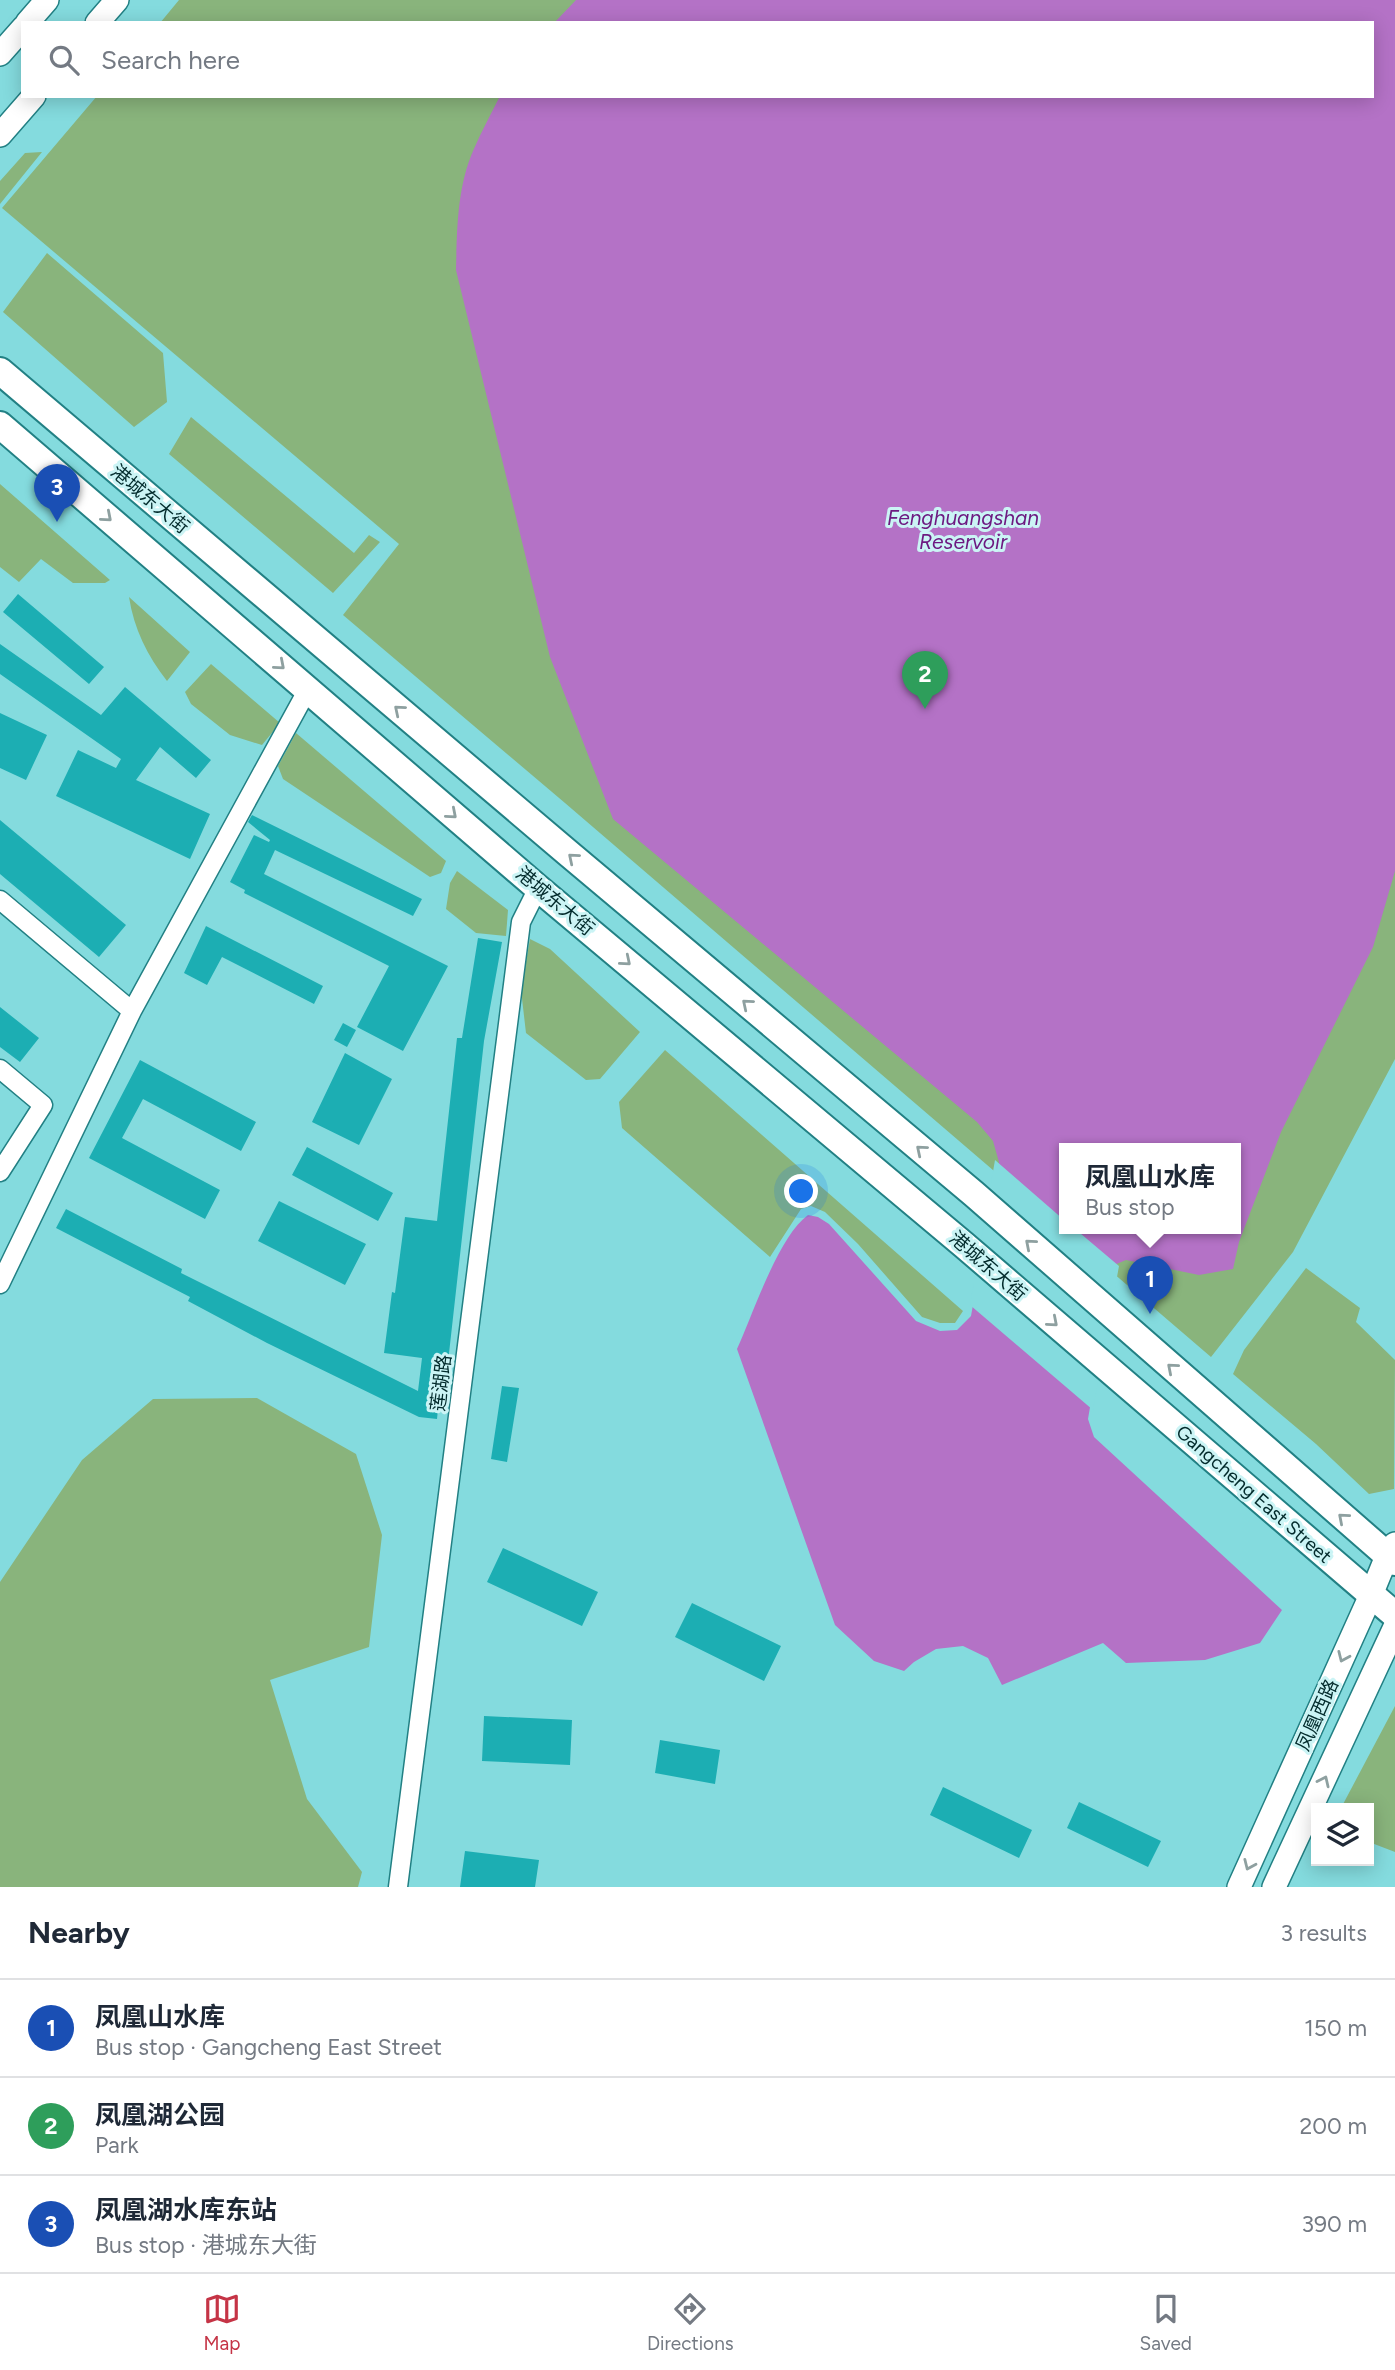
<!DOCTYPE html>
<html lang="en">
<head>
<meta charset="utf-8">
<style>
	:root { --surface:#fff; --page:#f6f6f7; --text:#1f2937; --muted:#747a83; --line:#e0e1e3; --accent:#c53446 }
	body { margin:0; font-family:Figtree,"Noto Sans SC",sans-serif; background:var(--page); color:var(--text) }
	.controls { position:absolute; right:21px; bottom:21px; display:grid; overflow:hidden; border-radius:0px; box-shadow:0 4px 18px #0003 }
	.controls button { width:63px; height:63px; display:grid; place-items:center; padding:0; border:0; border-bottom:2px solid var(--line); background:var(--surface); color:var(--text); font:35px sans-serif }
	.you { position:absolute; left:802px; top:1192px; width:24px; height:24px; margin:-18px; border:5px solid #fff; border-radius:50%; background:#1a73e8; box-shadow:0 0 0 10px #1a73e833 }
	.badge { display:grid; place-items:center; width:46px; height:46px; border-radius:50%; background:var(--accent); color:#fff; font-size:23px; font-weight:700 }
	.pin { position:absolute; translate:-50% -58px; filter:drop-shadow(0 2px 4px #0008) }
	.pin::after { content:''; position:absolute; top:37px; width:24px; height:21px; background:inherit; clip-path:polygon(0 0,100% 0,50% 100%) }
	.popup { position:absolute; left:1059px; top:1143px; width:182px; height:91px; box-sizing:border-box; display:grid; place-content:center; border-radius:0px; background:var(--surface); filter:drop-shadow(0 2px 5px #0005); font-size:23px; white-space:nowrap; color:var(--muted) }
	.popup b { font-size:26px; color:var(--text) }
	.popup::after { content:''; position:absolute; left:50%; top:100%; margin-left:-14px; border:14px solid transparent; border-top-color:var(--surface) }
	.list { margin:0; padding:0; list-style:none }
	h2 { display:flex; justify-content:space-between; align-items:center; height:91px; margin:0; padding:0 28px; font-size:30px }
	h2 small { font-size:23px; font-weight:400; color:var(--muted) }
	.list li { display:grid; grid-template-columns:46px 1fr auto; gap:21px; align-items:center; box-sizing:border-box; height:98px; padding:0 28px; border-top:2px solid var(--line) }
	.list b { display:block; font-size:26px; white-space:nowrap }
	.list p { margin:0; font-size:23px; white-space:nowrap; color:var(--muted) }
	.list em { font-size:23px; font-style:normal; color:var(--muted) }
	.icon { flex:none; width:38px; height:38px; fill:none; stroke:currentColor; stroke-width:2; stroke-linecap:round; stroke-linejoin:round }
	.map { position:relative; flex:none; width:1395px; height:1887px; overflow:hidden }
	.search { position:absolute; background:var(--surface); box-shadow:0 4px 18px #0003; left:21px; right:21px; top:21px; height:77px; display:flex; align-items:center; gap:18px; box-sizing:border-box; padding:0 24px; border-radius:0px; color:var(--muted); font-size:26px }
	.sheet { height:385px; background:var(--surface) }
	nav { display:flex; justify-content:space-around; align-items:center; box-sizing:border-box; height:98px; border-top:2px solid var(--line); background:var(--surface); font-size:19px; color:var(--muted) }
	nav a { display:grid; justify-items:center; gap:4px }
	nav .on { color:var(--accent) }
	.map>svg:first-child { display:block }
	.green { fill:#89b47c; fill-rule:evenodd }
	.water { fill:#b472c6; fill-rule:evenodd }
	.pier { fill:#84dbde }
	.building { fill:#1caeb3 }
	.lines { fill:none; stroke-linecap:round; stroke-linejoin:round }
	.minor-casing { stroke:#228084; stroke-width:21 }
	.tertiary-casing { stroke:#228084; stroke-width:26 }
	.secondary-casing { stroke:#228084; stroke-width:30 }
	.minor { stroke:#fff; stroke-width:18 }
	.tertiary { stroke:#fff; stroke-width:23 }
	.secondary { stroke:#fff; stroke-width:26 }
	.oneway { stroke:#8ea0a0 }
	.labels { text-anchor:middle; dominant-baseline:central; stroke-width:6; stroke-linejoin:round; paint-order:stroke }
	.street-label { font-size:19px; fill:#032b2c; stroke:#cbf4f5 }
	.water-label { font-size:21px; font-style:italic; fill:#6d1a81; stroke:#cbf4f5 }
</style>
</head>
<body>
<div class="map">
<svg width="1395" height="1887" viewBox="0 0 1395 1887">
	<rect width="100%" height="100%" fill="#84dbde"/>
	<path class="green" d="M179,0H1395V1059L1293,1252L1211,1357L565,803L343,615L399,544L2,208L97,96H1372V23H160ZM1064,1148H1236V1228H1064Z
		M42,152L0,204V181L25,153Z
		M47,253L163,353L167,402L134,427L3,312Z
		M191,417L354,553L369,535L380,542L333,593L169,454Z
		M0,484L110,580L105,583H73L41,559L19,582L0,567Z
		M129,597L190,652L167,681C147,655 134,629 129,597Z
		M211,664L280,723L262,745L230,735L191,704L185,692Z
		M296,733L446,861L441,873L430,877L283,779L278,766Z
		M457,871L508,910L506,936L476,933L446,909L450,883Z
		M530,939L550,949L640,1032L600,1079L586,1080L526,1033L521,990Z
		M665,1050L963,1311L955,1323H940L922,1317L858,1244L825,1212L811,1206L801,1209L770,1257L622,1128L619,1102Z
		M1306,1268L1360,1308L1356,1322L1395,1360L1394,1489L1369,1494L1316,1444L1233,1374L1244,1350Z
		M257,1398L356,1454L382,1535L369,1647L270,1680L307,1799L362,1872L358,1887H0V1582L82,1460L153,1399Z
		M1395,1706V1852L1369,1842V1808H1341Z"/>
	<path class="water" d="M576,0H1395V871L1373,947L1281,1132L1239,1242L1233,1269L1199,1275L1126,1260L1114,1265L1088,1419L1094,1437L1282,1610L1260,1643L1205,1660L1126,1663L1103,1643L1002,1685L988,1658L963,1646L936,1649L914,1662L904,1671L874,1661L835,1625L737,1349C753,1314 778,1237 808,1215L818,1217L829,1224L916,1321L940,1331L957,1330L971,1316L999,1162L993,1141L977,1122L613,819L550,657L456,270C457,231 457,188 473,151C481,132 491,114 500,96H1372V23H554ZM1064,1148H1236V1228H1064Z"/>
	<path class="pier" d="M995,1160L1064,1220V1228H1074L1119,1266L1093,1410L970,1305Z"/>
	<path class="building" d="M18,594L104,667L89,684L3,612Z
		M0,644L101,715L125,687L211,760L196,778L160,747L136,780L210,814L190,859L56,796L78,750L116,768L121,759L0,674Z
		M0,713L47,735L26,780L0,768Z
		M252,815L422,899L413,916L275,850L264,874L448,966L403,1051L357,1027L389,966L244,893L245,890L230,882L254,835L269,842L270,840L248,822Z
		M0,820L126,925L99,957L0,874Z
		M206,926L323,986L314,1004L222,957L207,985L184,973Z
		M478,938L502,942L484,1041L445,1389H440L437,1419L419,1417L267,1343L188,1301L190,1297L56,1228L66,1209L182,1269L181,1273L418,1391L422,1358L384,1353L392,1292L395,1293L405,1217L437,1221L457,1038H462Z
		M0,1007L39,1038L20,1062L0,1047Z
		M343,1023L356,1030L347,1047L334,1040Z
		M345,1053L392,1079L359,1145L312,1122Z
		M140,1060L256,1122L241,1151L143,1099L122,1138L220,1190L205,1219L89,1158Z
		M307,1147L393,1193L378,1221L292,1175Z
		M279,1201L366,1244L345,1285L258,1241Z
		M502,1386L519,1388L507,1462L491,1459Z
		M503,1548L598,1592L582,1626L487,1582Z
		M692,1603L781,1646L764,1681L675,1637Z
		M484,1716L572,1720L570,1765L482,1761Z
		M660,1740L720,1750L715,1784L655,1773Z
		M943,1787L1032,1830L1019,1858L930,1815Z
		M1079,1802L1161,1841L1148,1867L1067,1828Z
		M465,1851L539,1860L535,1887H460Z"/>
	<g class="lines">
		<defs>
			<path id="minor" d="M0,900L132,1011L308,689
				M0,1069L43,1105L0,1172
				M0,1284L132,1011
				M398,1887L521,922L538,888"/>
			<path id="tertiary" d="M27,23L47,0
				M97,23L117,0
				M0,54L23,28
				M0,135L34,96
				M1239,1887L1371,1595L1387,1556L1395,1544
				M1274,1887L1395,1627"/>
			<path id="secondary" d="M0,371L568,853L974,1194L1395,1562
				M0,425L538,888L964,1245L1395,1615"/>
		</defs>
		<use href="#minor" class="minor-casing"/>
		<use href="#tertiary" class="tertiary-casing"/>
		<use href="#secondary" class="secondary-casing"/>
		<use href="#minor" class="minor"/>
		<use href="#tertiary" class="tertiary"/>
		<use href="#secondary" class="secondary"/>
	</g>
	<defs><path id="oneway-chevron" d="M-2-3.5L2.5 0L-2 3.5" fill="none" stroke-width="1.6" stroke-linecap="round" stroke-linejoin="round" transform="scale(1.75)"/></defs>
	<g class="oneway">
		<use href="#oneway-chevron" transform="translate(107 517) rotate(41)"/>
		<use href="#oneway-chevron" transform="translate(280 665) rotate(41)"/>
		<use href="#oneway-chevron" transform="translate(399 710) rotate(-140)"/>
		<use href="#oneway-chevron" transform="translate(452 814) rotate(41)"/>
		<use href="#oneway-chevron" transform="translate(573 858) rotate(-140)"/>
		<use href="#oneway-chevron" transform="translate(626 961) rotate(40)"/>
		<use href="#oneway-chevron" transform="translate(747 1004) rotate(-140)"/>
		<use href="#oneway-chevron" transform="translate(921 1150) rotate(-140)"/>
		<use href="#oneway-chevron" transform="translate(1030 1244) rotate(-139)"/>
		<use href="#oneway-chevron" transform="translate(1053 1322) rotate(41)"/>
		<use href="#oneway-chevron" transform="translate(1172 1368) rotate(-139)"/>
		<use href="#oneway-chevron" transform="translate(1343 1518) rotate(-139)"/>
		<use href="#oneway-chevron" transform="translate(1343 1657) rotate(114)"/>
		<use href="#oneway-chevron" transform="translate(1324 1781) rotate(-65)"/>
		<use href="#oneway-chevron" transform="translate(1249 1865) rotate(114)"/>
	</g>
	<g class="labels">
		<g class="street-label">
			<text transform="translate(150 499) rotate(40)">港城东大街</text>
			<text transform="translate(555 901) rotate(40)">港城东大街</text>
			<text transform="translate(988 1266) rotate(41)">港城东大街</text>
			<text transform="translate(441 1383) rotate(-83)">莲湖路</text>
			<text transform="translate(1254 1494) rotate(41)">Gangcheng East Street</text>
			<text transform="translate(1317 1715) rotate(-66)">凤凰西路</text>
		</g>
		<g class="water-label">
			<text x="963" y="517">Fenghuangshan<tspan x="963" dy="24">Reservoir</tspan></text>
		</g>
	</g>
</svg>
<div class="controls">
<button><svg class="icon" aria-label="layers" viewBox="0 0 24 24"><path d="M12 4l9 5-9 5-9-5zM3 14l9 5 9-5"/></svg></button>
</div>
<div class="you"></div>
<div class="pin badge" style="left:1150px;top:1314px;background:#1a4fb4">1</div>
<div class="popup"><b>凤凰山水库</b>Bus stop</div>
<div class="pin badge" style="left:925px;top:709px;background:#2e9e5b">2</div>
<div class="pin badge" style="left:57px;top:522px;background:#1a4fb4">3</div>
<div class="search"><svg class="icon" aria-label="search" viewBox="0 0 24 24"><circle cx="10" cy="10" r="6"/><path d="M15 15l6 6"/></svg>Search here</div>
</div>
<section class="sheet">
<h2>Nearby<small>3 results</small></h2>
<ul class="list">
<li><span class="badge" style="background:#1a4fb4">1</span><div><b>凤凰山水库</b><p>Bus stop · Gangcheng East Street</p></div><em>150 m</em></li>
<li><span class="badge" style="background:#2e9e5b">2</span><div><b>凤凰湖公园</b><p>Park</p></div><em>200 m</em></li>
<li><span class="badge" style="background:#1a4fb4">3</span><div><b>凤凰湖水库东站</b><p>Bus stop · 港城东大街</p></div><em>390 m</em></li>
</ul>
</section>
<nav>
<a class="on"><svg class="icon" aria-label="map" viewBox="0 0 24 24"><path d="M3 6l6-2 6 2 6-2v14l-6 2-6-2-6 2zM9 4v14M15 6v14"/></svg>Map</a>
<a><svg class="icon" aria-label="directions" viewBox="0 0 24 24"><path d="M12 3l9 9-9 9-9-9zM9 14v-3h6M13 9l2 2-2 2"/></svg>Directions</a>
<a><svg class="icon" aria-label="saved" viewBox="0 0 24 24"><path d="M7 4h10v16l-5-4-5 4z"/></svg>Saved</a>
</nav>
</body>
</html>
